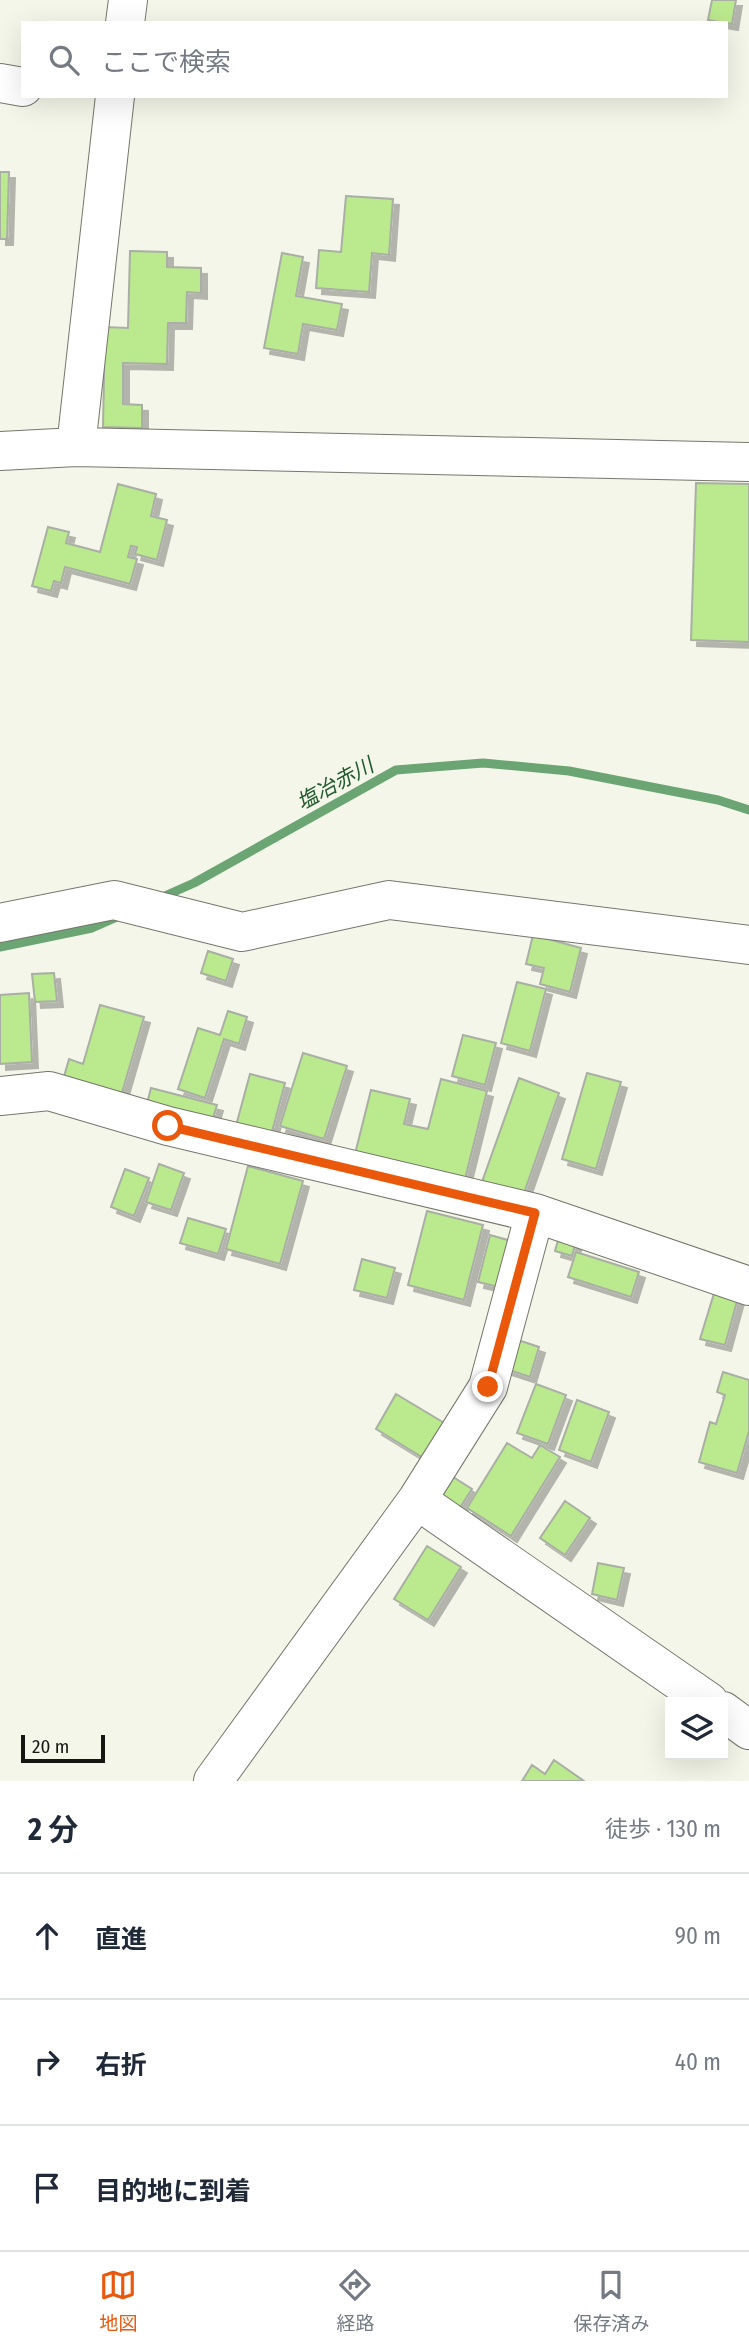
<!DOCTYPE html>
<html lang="ja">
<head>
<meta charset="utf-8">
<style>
	:root { --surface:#fff; --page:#f2f2f3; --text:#1f2937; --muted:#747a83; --line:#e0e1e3; --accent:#ea580c }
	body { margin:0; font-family:"Fira Sans Condensed","Noto Sans JP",sans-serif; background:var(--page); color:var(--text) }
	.controls { position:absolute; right:21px; bottom:21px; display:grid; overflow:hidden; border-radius:0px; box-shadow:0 7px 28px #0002 }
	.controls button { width:63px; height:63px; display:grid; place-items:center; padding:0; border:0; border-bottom:2px solid var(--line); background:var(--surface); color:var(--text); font:35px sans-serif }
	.scale { position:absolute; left:21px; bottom:18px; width:84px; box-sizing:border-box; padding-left:7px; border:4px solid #161612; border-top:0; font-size:19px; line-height:24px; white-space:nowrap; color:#161612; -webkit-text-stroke:5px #f4f6e9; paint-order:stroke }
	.stop { position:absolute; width:21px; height:21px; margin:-16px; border:5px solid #ea580c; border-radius:50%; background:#fff }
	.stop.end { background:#ea580c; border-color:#fff; box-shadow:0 2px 7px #0008 }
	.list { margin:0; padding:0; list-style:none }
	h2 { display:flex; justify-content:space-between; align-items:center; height:91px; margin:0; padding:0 28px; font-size:30px }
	h2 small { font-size:23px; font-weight:400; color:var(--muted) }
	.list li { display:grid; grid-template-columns:46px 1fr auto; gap:21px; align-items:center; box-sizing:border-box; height:126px; padding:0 28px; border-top:2px solid var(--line) }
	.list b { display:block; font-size:26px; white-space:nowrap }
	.list em { font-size:23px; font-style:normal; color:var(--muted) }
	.icon { flex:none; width:38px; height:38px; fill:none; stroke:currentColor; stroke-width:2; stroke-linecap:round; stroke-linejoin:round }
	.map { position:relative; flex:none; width:749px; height:1781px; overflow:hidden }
	.search { position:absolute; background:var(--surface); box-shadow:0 7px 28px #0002; left:21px; right:21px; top:21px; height:77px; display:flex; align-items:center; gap:18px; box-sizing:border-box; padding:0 24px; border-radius:0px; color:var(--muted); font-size:26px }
	.sheet { height:469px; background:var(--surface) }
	nav { display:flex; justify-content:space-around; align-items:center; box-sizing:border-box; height:98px; border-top:2px solid var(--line); background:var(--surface); font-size:19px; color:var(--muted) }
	nav a { display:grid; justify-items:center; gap:4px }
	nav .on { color:var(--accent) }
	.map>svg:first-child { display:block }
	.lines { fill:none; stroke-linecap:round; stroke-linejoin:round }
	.stream { stroke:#6ba573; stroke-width:9 }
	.building { fill:#bbe98e; stroke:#a9afa4; stroke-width:2; filter:url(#shadow) }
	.minor-casing { stroke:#75776c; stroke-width:40 }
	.minor { stroke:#fff; stroke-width:38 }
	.route { stroke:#ea580c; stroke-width:9 }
	.labels { text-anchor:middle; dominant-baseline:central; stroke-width:5; stroke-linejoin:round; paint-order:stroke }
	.water-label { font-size:21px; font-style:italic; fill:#20592d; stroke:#f4f6e9 }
</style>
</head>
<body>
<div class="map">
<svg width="749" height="1781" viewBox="0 0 749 1781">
	<defs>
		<filter id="shadow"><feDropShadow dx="6" dy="6" stdDeviation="0" flood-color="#0004"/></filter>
	</defs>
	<rect width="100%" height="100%" fill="#f4f6e9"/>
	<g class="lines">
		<path class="stream" d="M158,899L194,883L396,770L483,763L569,771L718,800L749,810
			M0,947L92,928L117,917"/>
	</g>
	<path class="building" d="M712,0H736L732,24L708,20Z
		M0,172H9L7,239H0Z
		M346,196L393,199L389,255L372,253L369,292L316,288L319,250L341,252Z
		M130,251L167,252V267L201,268V293L187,292L186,323H168L167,364L123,363V404L142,405V428L103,427L105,327L128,328Z
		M282,253L303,257L296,296L342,304L337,330L303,324L298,354L264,348Z
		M696,483L749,484V642L691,640Z
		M118,484L156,494L151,516L167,520L157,560L135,554L137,547L131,546L128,557L137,559L130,584L65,567L61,583L54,581L51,591L32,586L48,527L69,532L66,543L100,552Z
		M533,935L581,948L570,992L540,984L544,968L526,964Z
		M208,951L233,959L226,981L201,973Z
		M54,973L57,1001L35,1002L32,974Z
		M517,982L546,989L530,1051L501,1043Z
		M29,993L32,1062L0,1064V995Z
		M100,1005L144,1017L119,1103L61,1087L69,1059L83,1064Z
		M228,1011L247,1017L239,1044L224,1039L205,1098L178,1089L198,1028L220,1035Z
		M463,1035L496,1043L485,1085L452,1076Z
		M303,1053L347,1066L324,1139L280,1126Z
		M587,1073L621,1082L596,1169L562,1159Z
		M250,1074L285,1083L269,1143L234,1133Z
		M519,1078L559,1093L523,1196L482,1182Z
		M441,1079L487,1091L465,1179L353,1162L371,1090L410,1099L404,1124L428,1129Z
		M151,1088L217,1105L210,1128L145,1111Z
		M159,1164L184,1173L171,1210L146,1202Z
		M248,1166L303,1181L280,1264L226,1249Z
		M125,1169L149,1178L134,1216L111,1207Z
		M427,1211L483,1225L464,1300L408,1285Z
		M188,1218L226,1229L218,1254L180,1243Z
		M560,1233L577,1238L572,1256L555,1251Z
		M490,1235L515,1242L503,1288L478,1282Z
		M576,1252L639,1272L631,1297L568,1277Z
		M362,1259L395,1268L387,1298L354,1290Z
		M716,1287L739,1294L725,1345L700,1339Z
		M515,1339L539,1347L530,1377L506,1369Z
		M723,1372L749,1380V1431L737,1473L699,1462L710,1422L716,1424L725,1395L717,1392Z
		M536,1384L566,1395L548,1444L517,1433Z
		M396,1394L451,1427L430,1462L376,1429Z
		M577,1400L609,1412L591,1462L559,1450Z
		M507,1443L532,1458L540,1445L560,1457L511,1536L467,1508Z
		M450,1475L472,1489L459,1509L437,1496Z
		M565,1501L590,1518L565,1555L540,1538Z
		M427,1546L461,1567L428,1620L394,1599Z
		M598,1563L624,1568L617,1600L592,1594Z
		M554,1760L584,1781H522L532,1765L545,1774Z"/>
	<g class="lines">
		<defs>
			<path id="minor" d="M125,23L128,0
				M0,83L23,87
				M76,447L115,96
				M0,451L76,447L749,462
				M0,923L114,900L242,932L389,900L749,945
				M0,1096L49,1091L168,1126L535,1213
				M417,1500L709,1702
				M723,1711L749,1730
				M213,1781L417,1500L488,1387L535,1213L749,1286"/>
		</defs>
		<use href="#minor" class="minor-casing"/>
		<use href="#minor" class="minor"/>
	</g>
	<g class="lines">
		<path class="route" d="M168,1126L535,1213L488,1387"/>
	</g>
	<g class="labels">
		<g class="water-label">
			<text transform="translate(335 784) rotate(-29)">塩冶赤川</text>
		</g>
	</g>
</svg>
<div class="controls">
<button><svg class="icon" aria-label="layers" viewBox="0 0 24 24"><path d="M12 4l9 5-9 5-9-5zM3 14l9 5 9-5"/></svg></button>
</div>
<div class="scale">20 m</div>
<div class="stop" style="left:168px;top:1126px"></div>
<div class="stop end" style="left:488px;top:1387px"></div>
<div class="search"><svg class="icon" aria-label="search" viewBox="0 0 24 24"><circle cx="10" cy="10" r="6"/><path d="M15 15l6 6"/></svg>ここで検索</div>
</div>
<section class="sheet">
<h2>2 分<small>徒歩 · 130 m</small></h2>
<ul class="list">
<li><svg class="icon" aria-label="ahead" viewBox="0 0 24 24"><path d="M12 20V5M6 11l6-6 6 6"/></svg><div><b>直進</b></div><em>90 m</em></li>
<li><svg class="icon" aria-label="right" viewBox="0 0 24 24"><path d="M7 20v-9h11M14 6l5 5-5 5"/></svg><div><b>右折</b></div><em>40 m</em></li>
<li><svg class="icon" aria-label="arrive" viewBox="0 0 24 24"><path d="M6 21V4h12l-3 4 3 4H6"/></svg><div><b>目的地に到着</b></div></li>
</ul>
</section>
<nav>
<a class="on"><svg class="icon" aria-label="map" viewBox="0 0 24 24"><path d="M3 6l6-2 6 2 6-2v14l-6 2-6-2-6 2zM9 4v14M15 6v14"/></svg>地図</a>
<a><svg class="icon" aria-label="directions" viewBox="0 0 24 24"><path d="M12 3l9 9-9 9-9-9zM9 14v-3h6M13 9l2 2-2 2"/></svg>経路</a>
<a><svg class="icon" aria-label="saved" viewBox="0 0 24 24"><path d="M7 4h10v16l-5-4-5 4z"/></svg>保存済み</a>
</nav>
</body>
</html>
